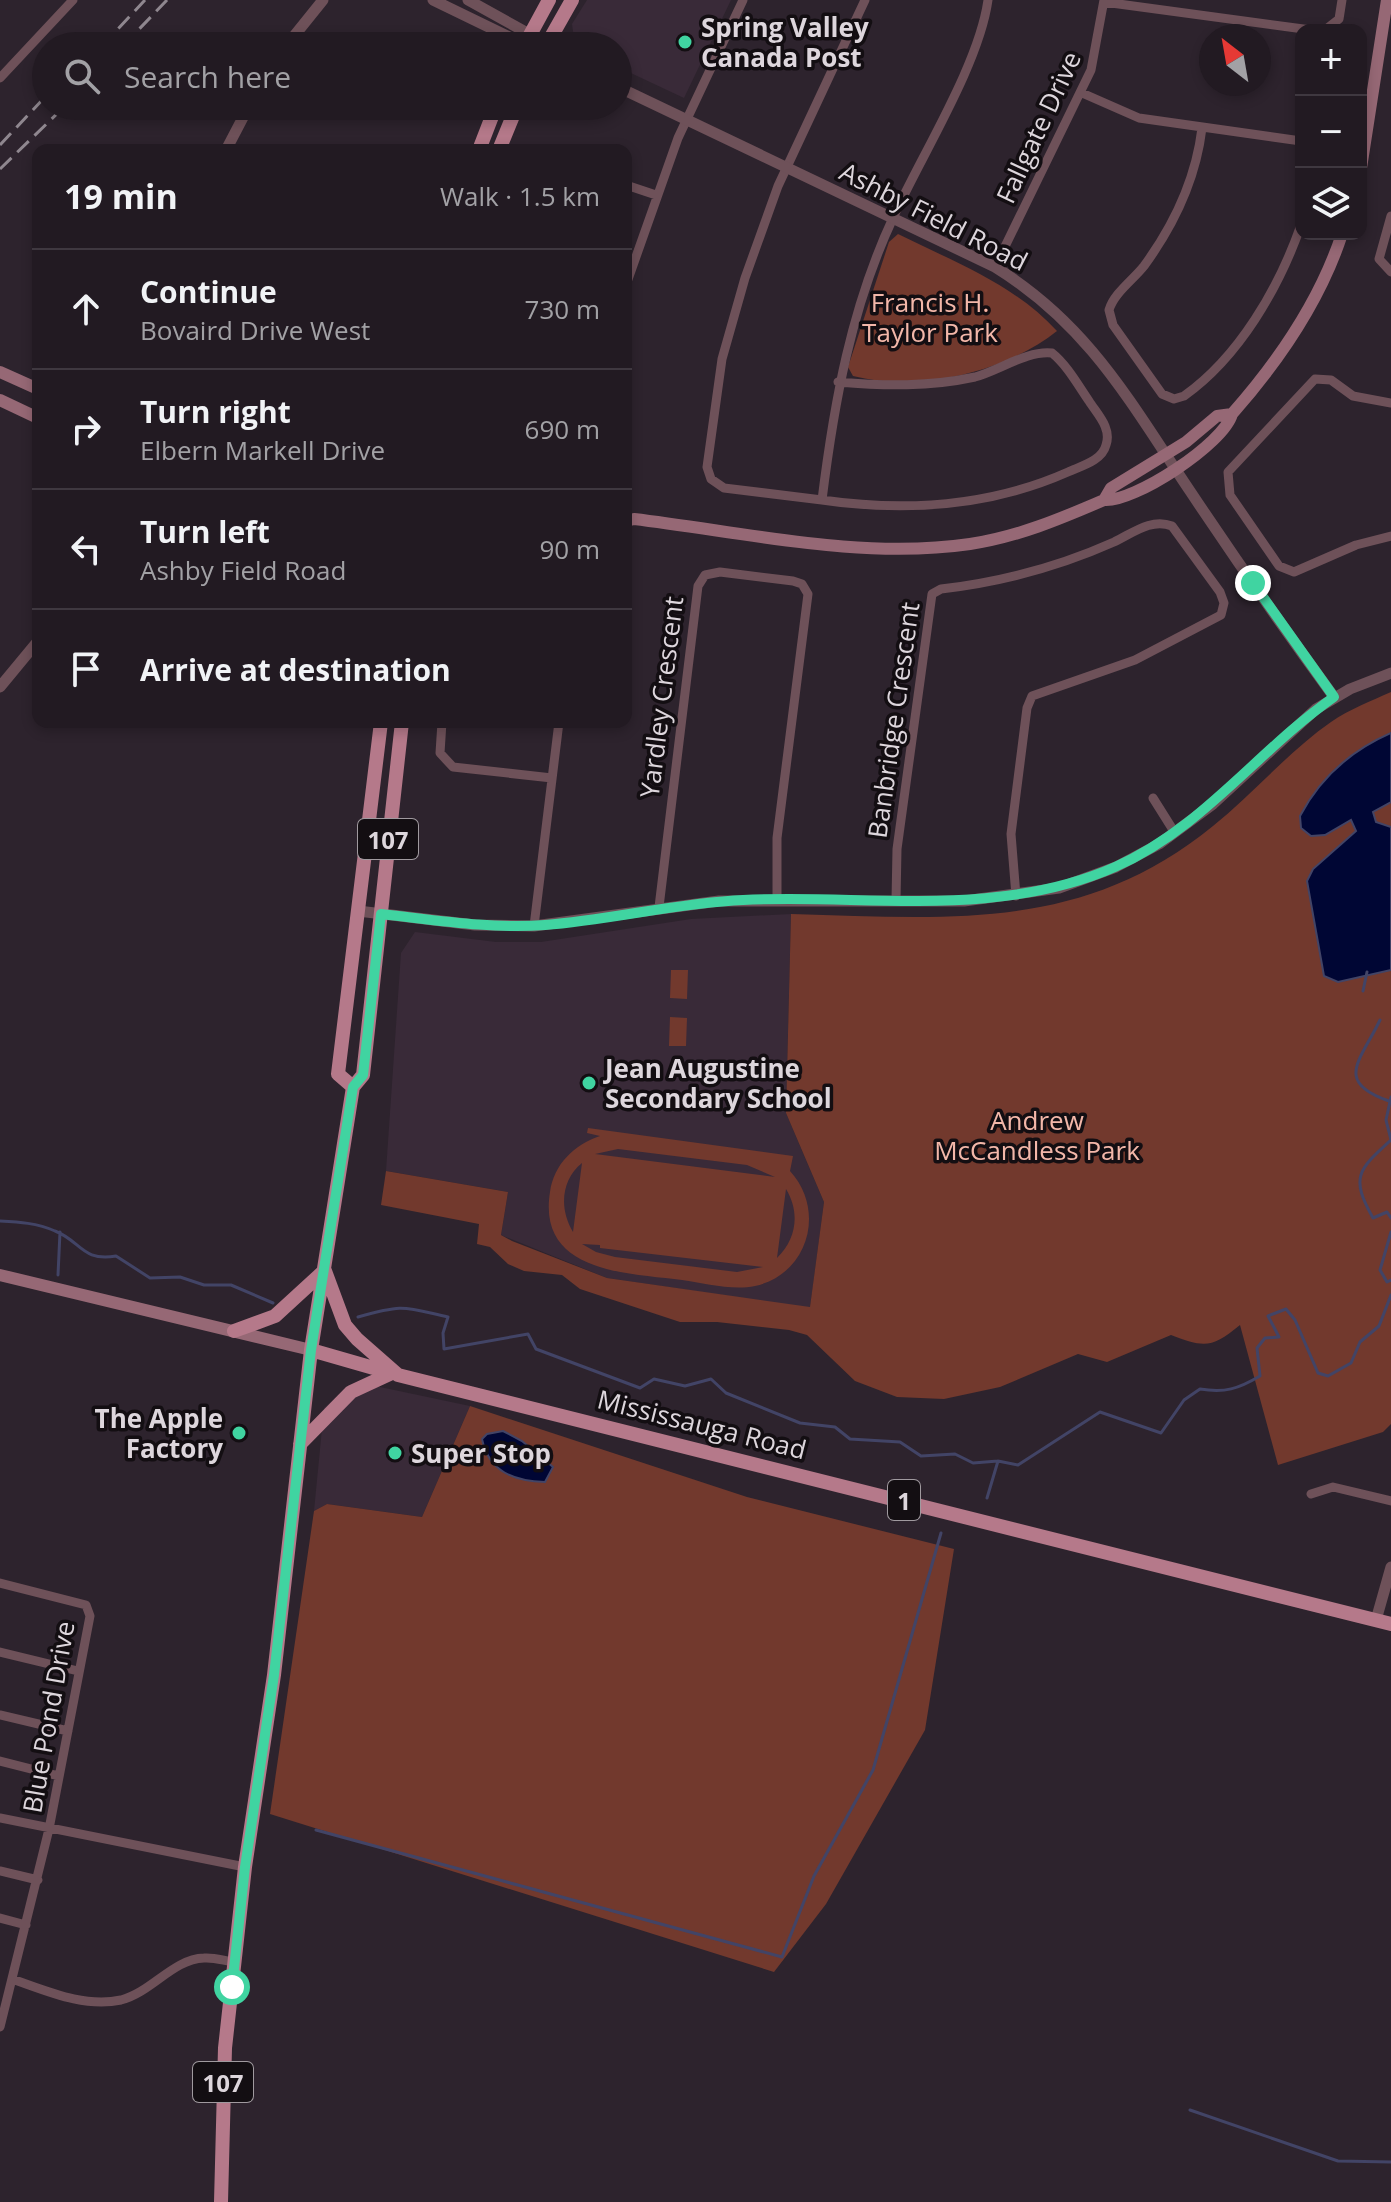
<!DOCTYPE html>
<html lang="en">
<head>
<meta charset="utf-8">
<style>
	:root { --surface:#221a22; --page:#2a232a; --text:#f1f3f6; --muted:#a2a1a5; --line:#3f3840 }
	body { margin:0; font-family:"Open Sans",sans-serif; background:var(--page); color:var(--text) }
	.controls { position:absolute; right:24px; top:24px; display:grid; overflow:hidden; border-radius:16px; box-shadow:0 4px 12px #0003 }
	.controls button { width:72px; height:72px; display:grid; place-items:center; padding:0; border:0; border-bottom:2px solid var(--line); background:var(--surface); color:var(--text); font:40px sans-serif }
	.compass { position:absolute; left:1199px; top:24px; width:72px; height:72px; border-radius:50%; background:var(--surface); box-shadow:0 4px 12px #0003; rotate:329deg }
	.stop { position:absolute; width:24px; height:24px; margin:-18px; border:6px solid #40d4a1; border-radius:50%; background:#fff }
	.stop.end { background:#40d4a1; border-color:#fff; box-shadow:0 2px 8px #0008 }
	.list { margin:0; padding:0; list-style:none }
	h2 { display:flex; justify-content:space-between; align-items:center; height:104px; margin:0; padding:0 32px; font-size:34px }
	h2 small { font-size:26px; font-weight:400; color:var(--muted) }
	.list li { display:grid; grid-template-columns:52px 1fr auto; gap:24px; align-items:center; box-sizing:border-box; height:120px; padding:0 32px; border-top:2px solid var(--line) }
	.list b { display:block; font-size:30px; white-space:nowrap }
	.list p { margin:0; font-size:26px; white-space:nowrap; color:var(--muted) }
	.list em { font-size:26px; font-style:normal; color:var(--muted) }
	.icon { flex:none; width:44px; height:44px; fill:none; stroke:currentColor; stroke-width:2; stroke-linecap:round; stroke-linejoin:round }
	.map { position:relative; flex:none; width:1391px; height:2202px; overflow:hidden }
	.search { position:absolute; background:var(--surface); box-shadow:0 4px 12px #0003; left:32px; top:32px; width:600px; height:88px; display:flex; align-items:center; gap:20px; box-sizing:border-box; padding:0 28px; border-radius:44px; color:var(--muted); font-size:30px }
	.panel { position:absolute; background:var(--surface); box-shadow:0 4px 12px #0003; left:32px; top:144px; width:600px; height:584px; border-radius:16px }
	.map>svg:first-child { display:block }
	.built { fill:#392a38 }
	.green { fill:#72392d; fill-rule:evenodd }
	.water { fill:#000634; stroke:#424466; stroke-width:2 }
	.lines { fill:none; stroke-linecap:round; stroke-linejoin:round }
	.stream { stroke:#424466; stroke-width:3 }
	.minor { stroke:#6e5159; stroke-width:9 }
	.tertiary { stroke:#6e5159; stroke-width:11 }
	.secondary { stroke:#966875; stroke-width:12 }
	.primary { stroke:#b5798a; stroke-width:14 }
	.rail { stroke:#8f878f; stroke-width:3; stroke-dasharray:16 8; stroke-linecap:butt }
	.route { stroke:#40d4a1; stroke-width:10 }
	.poi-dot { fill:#40d4a1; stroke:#130e12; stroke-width:3 }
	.labels { text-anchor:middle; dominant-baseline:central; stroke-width:7; stroke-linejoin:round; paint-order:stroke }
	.shield { fill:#130e12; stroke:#a09a9f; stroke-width:2 }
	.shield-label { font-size:24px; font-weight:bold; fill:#ddd6dc }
	.poi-label { font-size:26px; font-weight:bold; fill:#ddd6dc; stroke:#130e12; text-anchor:start }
	.street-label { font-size:26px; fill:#ddd6dc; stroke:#130e12 }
	.park-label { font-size:26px; fill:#f3b7a9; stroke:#130e12 }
</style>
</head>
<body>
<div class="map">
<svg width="1391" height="2202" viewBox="0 0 1391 2202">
	<rect width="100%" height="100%" fill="#2d232d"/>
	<path class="built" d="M587,0H731L684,98L618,67V46L575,45L572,24Z
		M791,914L786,1113L824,1202L810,1308L607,1278L501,1235L508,1192L386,1171L401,953L415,932L496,942H541L691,919Z
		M361,1383L470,1406L422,1517L327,1504L314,1511L324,1408L342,1392Z"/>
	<path class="green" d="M898,234C954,262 1014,284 1057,331C1006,372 918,393 853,376L848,367L889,242Z
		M1391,692V1424L1383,1432L1278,1465L1240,1325C1212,1348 1205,1348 1171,1335L1107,1362L1078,1354L1000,1387L944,1399L897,1397L855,1381L807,1335L789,1330L717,1322H680L580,1289L562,1275L524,1271L508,1264L490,1247L477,1244L479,1224L381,1205L386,1171L508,1192L501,1235L512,1241L607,1278L810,1307L824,1202L786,1113L791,914C948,918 1082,933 1213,826C1254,793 1289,751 1331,722C1350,709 1371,701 1391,692Z
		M671,970H688L687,999L670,998Z
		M670,1017L687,1018L686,1046H669Z
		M588,1128L793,1156L790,1171C826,1210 809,1274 755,1286C732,1291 705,1283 682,1280C628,1273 537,1273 550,1192C554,1164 574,1145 600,1136L587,1133ZM618,1149L747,1165L775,1177L595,1154ZM582,1163L573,1232C559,1209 561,1180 582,1163ZM786,1189C800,1212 797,1239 777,1258ZM582,1244L600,1245V1248L763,1267L737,1272L615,1257L596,1252Z
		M470,1406L747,1497L954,1549L925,1730L826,1904L774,1972L270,1814L314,1511L327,1504L422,1517Z"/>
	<path class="water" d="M1391,733V802L1373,812L1376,822L1391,827V970L1338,982L1324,976L1307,881L1313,869L1356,831L1351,820L1325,835L1311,836L1301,828L1300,816C1320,778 1352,750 1391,733Z
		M503,1431L522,1441L553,1467L545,1482C514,1481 489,1472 482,1439L487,1434Z"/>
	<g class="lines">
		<path class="stream" d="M1363,991L1367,972
			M1380,1020C1361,1060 1333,1082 1389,1101
			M1391,1097L1386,1120L1391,1140C1358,1170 1350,1177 1373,1218L1387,1212L1391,1218
			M0,1221C19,1222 37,1223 55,1231C81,1241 82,1262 116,1256L150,1278L180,1277L204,1285H231L273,1303
			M1391,1232L1380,1270L1387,1282L1391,1280
			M58,1275L60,1232
			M358,1317C405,1304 403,1307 448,1317L443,1333L444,1349L528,1334L536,1349L640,1388L654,1379L685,1386L711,1379L726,1393L800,1423L835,1427L850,1439L900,1442L921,1456L955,1454L973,1463L998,1461L1018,1465L1100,1412L1161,1433L1184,1400L1200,1389C1225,1393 1238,1389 1260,1376L1257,1348L1265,1338L1279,1337L1268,1316L1286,1309L1295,1320L1318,1373L1328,1376L1351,1363L1360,1342L1379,1326L1391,1295
			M987,1498L998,1461
			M316,1830L782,1957L814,1876L873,1770L941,1533
			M1190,2110L1338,2161L1391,2162"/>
		<path class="minor" d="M865,0L778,186L745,278L722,359L707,467L711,479L724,488L822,500C834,403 851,308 893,218C921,156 979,65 988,0
			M1104,2L1311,30
			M1325,30L1339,19L1342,0
			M0,78L73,0
			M1082,93L1139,118L1301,141
			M1202,128C1196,178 1174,225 1144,266C1133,280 1114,293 1109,310L1113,325L1162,394L1174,399L1184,396C1239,357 1279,288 1301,225
			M626,185L656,195
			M1391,216L1379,259L1391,272
			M995,267L1091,70L1104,0
			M626,285L678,138L743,0
			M1391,403L1353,396L1331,380L1315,379L1228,472L1230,495L1279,566L1294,572L1356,545L1391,536
			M822,500C905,512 989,507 1068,472C1081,466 1102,461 1106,445C1112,428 1097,414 1089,401C1078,385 1067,365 1052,353C1028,350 998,371 975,377C929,387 885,386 838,382
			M442,722L440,753L453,767L552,778
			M1153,798L1175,833
			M896,900L897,849L932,594L941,589C1002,582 1058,567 1114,542C1133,533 1151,518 1172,526L1220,592L1224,603L1221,615L1135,660L1032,696L1027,708L1011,834L1016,896
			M659,907L698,586L705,575L720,572L793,581L802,584L808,594L777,838V898
			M534,926L559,722
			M1311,1494L1333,1487L1391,1501
			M0,1583L86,1605L90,1616L49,1829L0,2027
			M0,1652L78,1671
			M0,1715L68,1731
			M0,1761L59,1776
			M0,1818L245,1867
			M0,1871L38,1880
			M0,1918L26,1925
			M12,1979C47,1991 84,2008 121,2000C152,1992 173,1959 204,1958C214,1957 225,1961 235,1962"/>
		<path class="tertiary" d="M433,0L528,46
			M468,0L551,46
			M286,46L323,0
			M618,87L995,267C1089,325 1130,402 1190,491C1236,560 1284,629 1334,697
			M226,150L249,106
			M0,687L38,641
			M358,911L475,925L534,926L719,901H964L1059,888L1116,867L1159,844L1213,804L1316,709L1350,689L1391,673
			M1376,1620L1391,1567"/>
		<path class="secondary" d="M1361,168L1387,0
			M0,372L38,389
			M0,400L38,418
			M1104,500C1133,503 1224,444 1232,414C1278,362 1320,301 1342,234
			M1104,500L1111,488L1186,442L1217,416L1232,414
			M626,521L634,519C743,532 860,560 970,544C1017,537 1060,519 1104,500
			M0,1275L311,1350"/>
		<path class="primary" d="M524,46L549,0
			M546,46L572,0
			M479,150L496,106
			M499,150L517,106
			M353,1087L338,1074L381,722
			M325,1271L345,1325L357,1339L398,1375L1391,1624
			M234,1331L275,1316L324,1271
			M311,1350L391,1373
			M300,1444L351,1392L392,1373
			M221,2202L225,2048L245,1867L274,1675L311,1350L353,1087L363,1075L402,722"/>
		<path class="rail" d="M102,46L145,0
			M123,46L167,0
			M0,145L46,96
			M0,169L65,106"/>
	</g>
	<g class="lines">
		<path class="route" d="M232,1987L245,1867L274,1675L311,1350L353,1087L363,1075L381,914C436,920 490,929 545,925C611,920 676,903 743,900C867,894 997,919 1115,867C1202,829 1257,751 1334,697L1253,583"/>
	</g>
	<g class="poi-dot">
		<circle cx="685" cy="42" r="8"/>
		<circle cx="589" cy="1083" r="8"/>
		<circle cx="239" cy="1433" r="8"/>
		<circle cx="395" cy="1453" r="8"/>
	</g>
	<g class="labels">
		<g class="shield">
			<rect x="358" y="819" width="60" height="40" rx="6"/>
			<rect x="888" y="1480" width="32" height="40" rx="6"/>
			<rect x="193" y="2062" width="60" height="40" rx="6"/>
		</g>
		<g class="shield-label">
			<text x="388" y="839">107</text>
			<text x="904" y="1500">1</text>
			<text x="223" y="2082">107</text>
		</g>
		<g class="poi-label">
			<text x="701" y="27">Spring Valley<tspan x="701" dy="30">Canada Post</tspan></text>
			<text x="605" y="1068">Jean Augustine<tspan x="605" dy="30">Secondary School</tspan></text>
			<text x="223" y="1418" text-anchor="end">The Apple<tspan x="223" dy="30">Factory</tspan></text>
			<text x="411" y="1453">Super Stop</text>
		</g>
		<g class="street-label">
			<text transform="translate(1038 127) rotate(-65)">Fallgate Drive</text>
			<text transform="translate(934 216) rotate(27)">Ashby Field Road</text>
			<text transform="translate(661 697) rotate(-83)">Yardley Crescent</text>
			<text transform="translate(893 720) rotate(-82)">Banbridge Crescent</text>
			<text transform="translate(702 1424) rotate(14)">Mississauga Road</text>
			<text transform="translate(48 1717) rotate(-80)">Blue Pond Drive</text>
		</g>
		<g class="park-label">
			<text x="930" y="302">Francis H.<tspan x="930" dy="30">Taylor Park</tspan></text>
			<text x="1037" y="1120">Andrew<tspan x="1037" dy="30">McCandless Park</tspan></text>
		</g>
	</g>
</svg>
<div class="controls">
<button>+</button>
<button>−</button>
<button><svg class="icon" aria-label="layers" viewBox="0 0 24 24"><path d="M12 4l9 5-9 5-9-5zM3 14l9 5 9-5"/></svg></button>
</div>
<svg class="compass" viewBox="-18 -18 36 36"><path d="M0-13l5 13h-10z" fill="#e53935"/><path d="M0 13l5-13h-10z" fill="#a2a1a5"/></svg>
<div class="stop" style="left:232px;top:1987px"></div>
<div class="stop end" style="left:1253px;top:583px"></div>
<div class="search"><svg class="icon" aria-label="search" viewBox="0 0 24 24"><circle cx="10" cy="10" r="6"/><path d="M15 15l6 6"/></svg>Search here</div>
<section class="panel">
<h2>19 min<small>Walk · 1.5 km</small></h2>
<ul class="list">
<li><svg class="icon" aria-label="ahead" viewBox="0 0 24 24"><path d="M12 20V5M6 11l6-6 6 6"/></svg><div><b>Continue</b><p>Bovaird Drive West</p></div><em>730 m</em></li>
<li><svg class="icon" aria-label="right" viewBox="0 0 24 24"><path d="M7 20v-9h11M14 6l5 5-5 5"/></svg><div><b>Turn right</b><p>Elbern Markell Drive</p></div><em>690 m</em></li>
<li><svg class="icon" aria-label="left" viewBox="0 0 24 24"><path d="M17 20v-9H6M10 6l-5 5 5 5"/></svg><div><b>Turn left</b><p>Ashby Field Road</p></div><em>90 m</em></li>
<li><svg class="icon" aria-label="arrive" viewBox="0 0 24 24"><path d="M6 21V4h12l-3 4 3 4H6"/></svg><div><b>Arrive at destination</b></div></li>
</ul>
</section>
</div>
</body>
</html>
